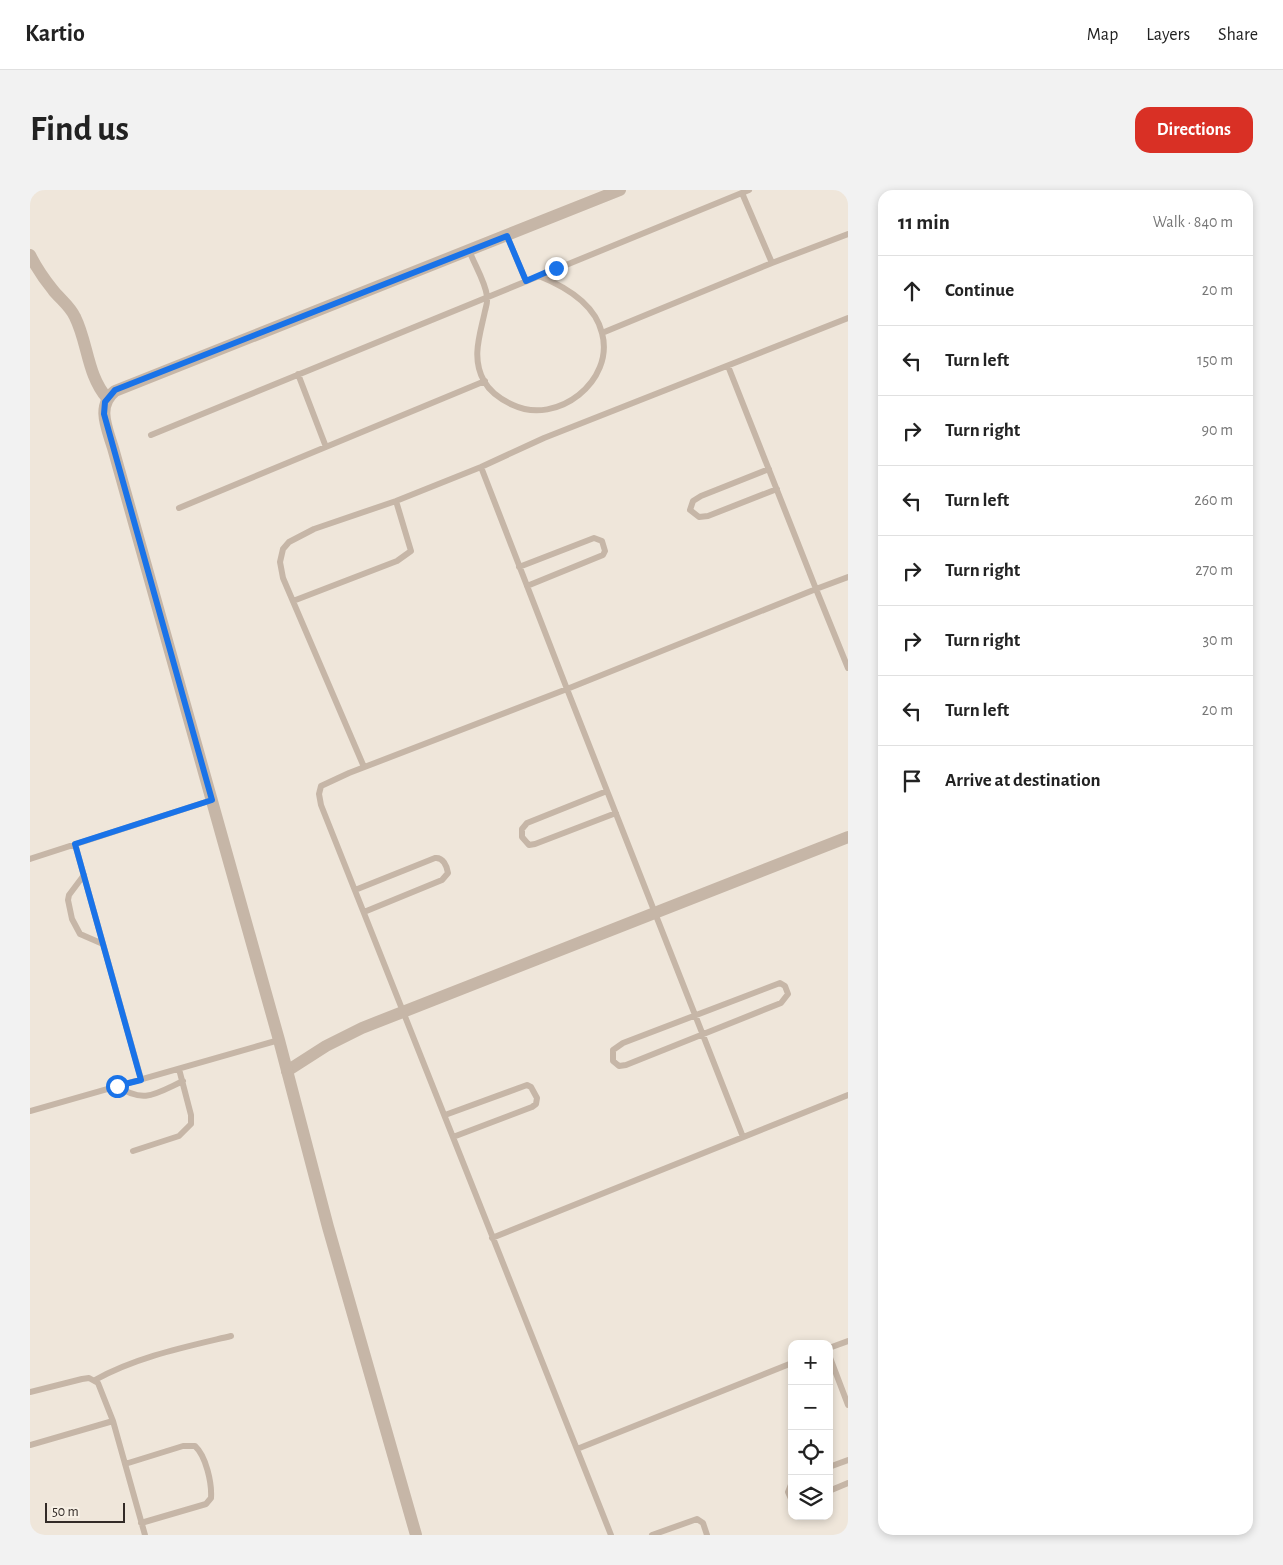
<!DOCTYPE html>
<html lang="en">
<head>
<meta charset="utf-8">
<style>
	:root { --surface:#fff; --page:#f2f2f2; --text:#222; --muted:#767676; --line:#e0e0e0; --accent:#d93025 }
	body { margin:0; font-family:"Alegreya Sans",sans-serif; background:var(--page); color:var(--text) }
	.controls { position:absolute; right:15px; bottom:15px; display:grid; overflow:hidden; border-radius:10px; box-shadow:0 2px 8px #0003 }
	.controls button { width:45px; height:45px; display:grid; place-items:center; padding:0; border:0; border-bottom:1px solid var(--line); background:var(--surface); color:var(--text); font:25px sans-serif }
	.scale { position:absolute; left:15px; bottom:12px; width:80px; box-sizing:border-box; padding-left:5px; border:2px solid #332b27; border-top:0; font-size:14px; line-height:18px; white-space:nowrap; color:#332b27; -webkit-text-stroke:4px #f7f0e5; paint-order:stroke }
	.stop { position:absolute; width:15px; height:15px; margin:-11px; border:4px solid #1a73e8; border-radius:50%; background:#fff }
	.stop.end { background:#1a73e8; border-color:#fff; box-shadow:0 1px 5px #0008 }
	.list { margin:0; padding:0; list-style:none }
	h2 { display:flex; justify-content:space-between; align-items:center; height:65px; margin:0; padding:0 20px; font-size:21px }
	h2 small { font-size:16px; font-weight:400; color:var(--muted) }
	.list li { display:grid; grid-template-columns:32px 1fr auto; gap:15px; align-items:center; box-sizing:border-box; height:70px; padding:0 20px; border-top:1px solid var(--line) }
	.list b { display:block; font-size:19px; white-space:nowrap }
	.list em { font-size:16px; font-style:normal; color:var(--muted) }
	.icon { flex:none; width:28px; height:28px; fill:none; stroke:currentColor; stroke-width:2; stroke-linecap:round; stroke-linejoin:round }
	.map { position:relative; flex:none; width:818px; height:1345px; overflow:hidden; border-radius:15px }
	header { display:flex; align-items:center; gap:30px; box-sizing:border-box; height:70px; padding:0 25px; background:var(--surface); border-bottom:1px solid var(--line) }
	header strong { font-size:24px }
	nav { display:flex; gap:28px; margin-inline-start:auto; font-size:18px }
	.intro { display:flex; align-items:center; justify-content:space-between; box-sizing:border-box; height:120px; padding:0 30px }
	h1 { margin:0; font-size:35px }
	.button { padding:12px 22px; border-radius:15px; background:var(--accent); color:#fff; font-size:18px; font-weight:700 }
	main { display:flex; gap:30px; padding:0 30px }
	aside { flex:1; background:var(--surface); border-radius:15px; box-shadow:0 2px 8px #0003 }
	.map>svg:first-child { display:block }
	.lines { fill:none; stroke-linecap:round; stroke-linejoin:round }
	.service { stroke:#c6b6a7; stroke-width:6 }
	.minor { stroke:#c6b6a7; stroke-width:12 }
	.tertiary { stroke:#c6b6a7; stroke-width:12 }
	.route { stroke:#1a73e8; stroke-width:6 }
</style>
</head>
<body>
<header>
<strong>Kartio</strong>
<nav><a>Map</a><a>Layers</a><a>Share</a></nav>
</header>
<div class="intro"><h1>Find us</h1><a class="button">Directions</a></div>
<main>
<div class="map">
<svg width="818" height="1345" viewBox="0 0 818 1345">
	<rect width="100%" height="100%" fill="#efe6da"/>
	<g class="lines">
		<path class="service" d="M712,3L742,73
			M477,46L496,91
			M439,60C444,74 455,91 457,106C458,111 456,117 455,121C450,145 441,168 454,191C460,202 472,210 483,215C527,236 585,191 572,143C565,114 534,96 509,86
			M572,143L742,73L818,44
			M698,176L786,399L818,387
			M268,184L296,257
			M121,245L719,0
			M451,277L537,499L786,399L818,478
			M739,279L671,306L663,311L660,320L669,327L678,326L747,299
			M149,318L455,191
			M489,377L564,348L572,351L575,361L573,365L497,396
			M263,411L367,371L381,361L366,311
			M334,577L253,388L250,372L253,359L259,352L284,339L366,311L451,277L514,248L818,128
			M577,601L497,633L492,639V647L499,655L505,654L586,623
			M45,654L111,889
			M0,669L182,610
			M54,685L39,705L38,710L42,729L50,744L73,754
			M325,700L405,668C413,667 417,676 418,683L412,690L334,722
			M750,793L755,796L758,804L751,813L596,875L589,876L583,871V860L593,853Z
			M87,896C114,914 125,904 153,891
			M0,921L249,850
			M415,925L497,895L501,897L507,908L506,914L502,917L423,947
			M103,961L149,946L161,934V925L149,879
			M462,1048L818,905
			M799,1158L818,1151
			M799,1165L818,1215
			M65,1190C106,1167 155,1157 201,1146
			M0,1202L52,1189L59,1188L68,1193L83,1231L115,1345
			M0,1255L83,1231
			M547,1259L762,1173
			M95,1274L153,1256H165C176,1266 182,1293 181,1308L176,1314L111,1333
			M799,1277L818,1270
			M762,1292L758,1302L762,1311
			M799,1301L818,1293
			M581,1345L291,615L289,604L291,596L319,583L537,499L713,947
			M622,1345L667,1329L673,1333L677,1345"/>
		<path class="minor" d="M0,65C6,77 14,89 23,100C30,109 40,116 45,127C58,153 57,185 77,208
			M257,881L296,856L332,838L818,647"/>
		<path class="tertiary" d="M386,1345L298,1037L249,850L83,258C77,238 66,216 85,201L590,0"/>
	</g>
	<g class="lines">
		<path class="route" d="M87,896L111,890L45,654L182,610L74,224L75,212L85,200L477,46L496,91L526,78"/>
	</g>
</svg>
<div class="controls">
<button>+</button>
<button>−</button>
<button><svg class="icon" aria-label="locate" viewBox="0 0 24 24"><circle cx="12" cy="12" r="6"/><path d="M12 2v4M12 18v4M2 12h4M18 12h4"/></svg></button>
<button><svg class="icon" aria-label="layers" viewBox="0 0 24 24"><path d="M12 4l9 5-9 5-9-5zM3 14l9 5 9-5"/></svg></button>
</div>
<div class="scale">50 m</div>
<div class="stop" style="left:87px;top:896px"></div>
<div class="stop end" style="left:526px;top:78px"></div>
</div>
<aside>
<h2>11 min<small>Walk · 840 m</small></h2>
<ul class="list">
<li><svg class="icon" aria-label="ahead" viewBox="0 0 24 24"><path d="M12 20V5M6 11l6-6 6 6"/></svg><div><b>Continue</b></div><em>20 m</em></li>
<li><svg class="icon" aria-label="left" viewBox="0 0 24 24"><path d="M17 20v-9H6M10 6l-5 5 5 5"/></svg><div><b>Turn left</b></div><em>150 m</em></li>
<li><svg class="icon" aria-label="right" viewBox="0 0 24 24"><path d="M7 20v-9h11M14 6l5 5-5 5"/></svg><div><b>Turn right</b></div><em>90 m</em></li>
<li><svg class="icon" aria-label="left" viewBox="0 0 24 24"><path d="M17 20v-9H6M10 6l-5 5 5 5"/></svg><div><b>Turn left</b></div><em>260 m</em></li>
<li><svg class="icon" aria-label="right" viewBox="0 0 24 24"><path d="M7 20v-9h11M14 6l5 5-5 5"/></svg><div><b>Turn right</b></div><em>270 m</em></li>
<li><svg class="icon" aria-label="right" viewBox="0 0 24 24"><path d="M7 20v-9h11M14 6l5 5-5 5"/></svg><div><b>Turn right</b></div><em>30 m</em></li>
<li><svg class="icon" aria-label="left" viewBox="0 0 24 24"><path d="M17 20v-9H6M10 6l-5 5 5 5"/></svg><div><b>Turn left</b></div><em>20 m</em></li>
<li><svg class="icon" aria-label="arrive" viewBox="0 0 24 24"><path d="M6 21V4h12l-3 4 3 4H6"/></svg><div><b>Arrive at destination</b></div></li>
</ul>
</aside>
</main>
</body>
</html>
